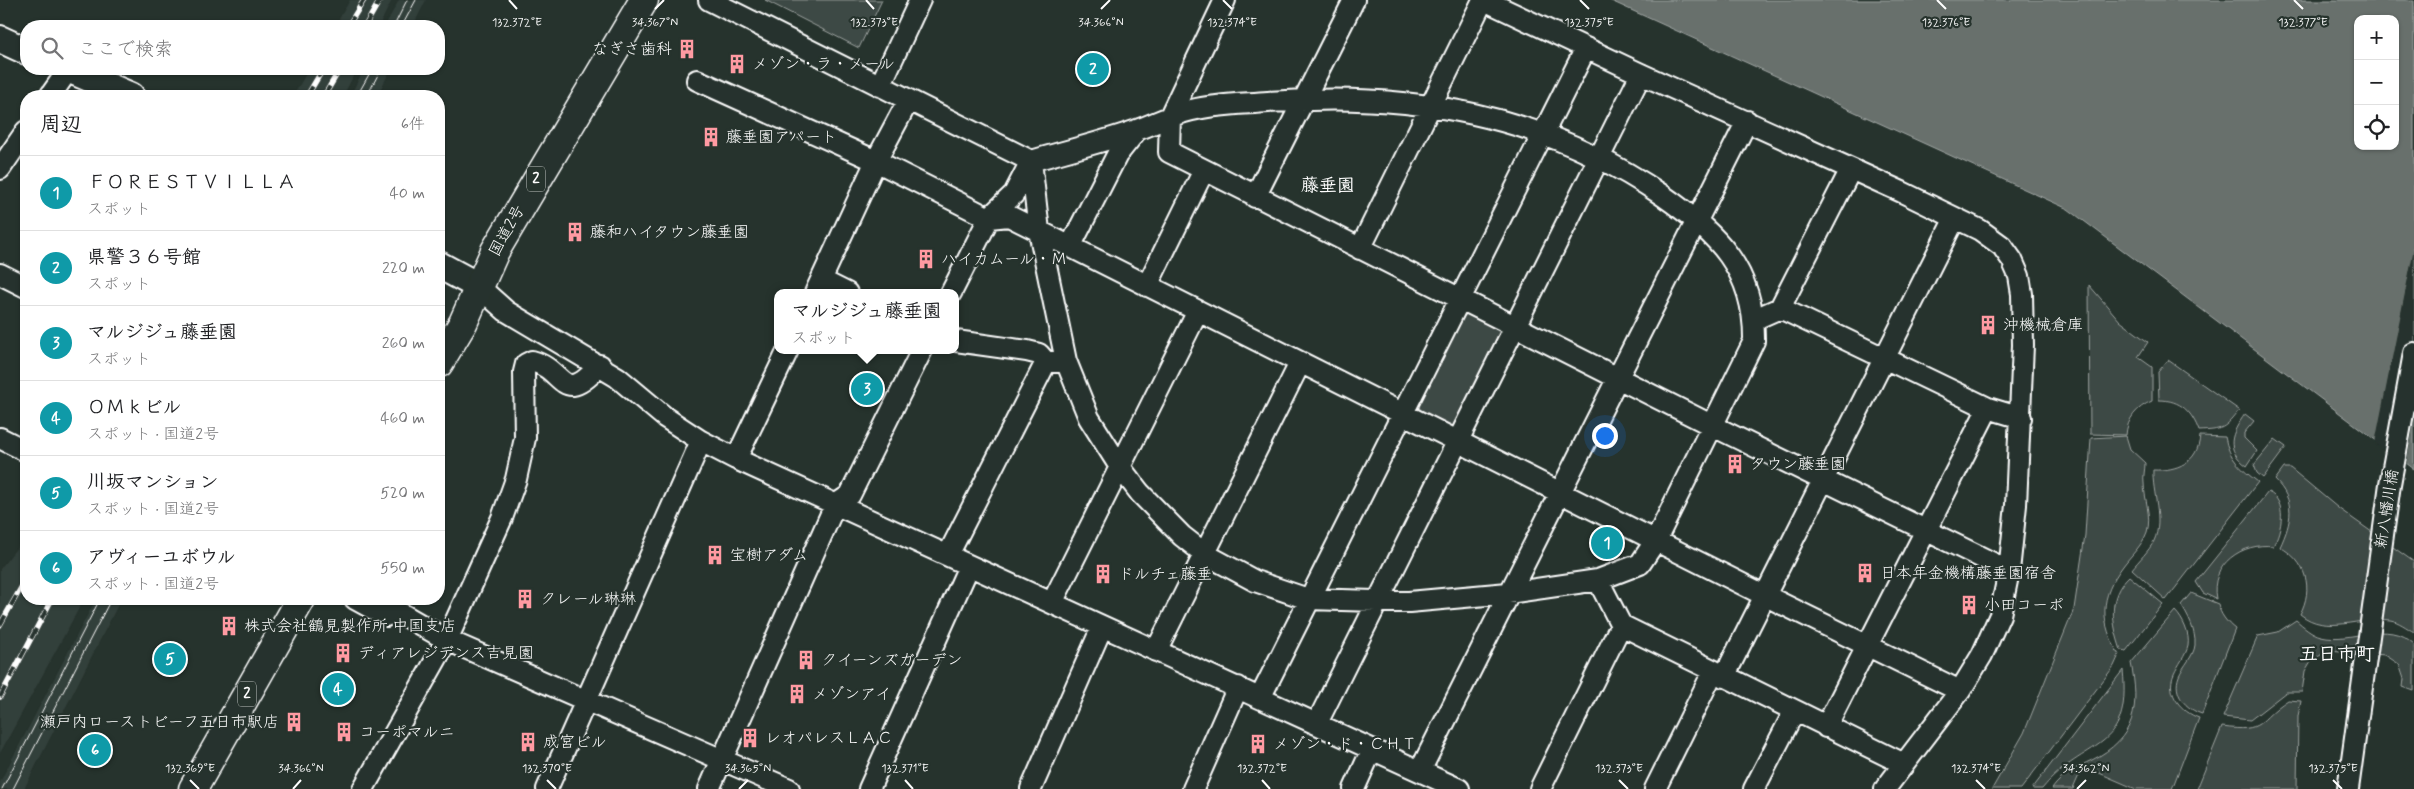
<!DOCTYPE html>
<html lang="ja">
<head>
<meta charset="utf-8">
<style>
	:root { --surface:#fff; --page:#f6f6f6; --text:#202124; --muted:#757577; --line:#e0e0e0; --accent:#84575d }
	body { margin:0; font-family:Mynerve,"Klee One",sans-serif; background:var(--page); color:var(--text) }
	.controls { position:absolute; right:15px; top:15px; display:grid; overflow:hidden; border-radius:10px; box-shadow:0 1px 4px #0004 }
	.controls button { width:45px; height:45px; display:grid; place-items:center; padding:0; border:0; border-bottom:1px solid var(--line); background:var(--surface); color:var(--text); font:25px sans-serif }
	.you { position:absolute; left:1604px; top:435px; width:18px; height:18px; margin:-12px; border:4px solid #fff; border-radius:50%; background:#1a73e8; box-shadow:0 0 0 8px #1a73e833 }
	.badge { display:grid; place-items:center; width:32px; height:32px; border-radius:50%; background:var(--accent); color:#fff; font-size:16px; font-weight:700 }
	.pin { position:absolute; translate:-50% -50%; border:2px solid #fff; box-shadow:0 1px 5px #0006 }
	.popup { position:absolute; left:774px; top:289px; width:185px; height:65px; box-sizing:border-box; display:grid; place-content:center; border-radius:10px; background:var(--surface); filter:drop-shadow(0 1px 4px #0005); font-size:16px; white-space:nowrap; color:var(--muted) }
	.popup b { font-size:19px; color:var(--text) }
	.popup::after { content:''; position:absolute; left:50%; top:100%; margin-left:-10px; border:10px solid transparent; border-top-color:var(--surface) }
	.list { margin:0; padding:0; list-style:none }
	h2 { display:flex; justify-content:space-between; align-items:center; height:65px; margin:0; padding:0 20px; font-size:21px }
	h2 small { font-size:16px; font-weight:400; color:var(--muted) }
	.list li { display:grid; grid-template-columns:32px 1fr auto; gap:15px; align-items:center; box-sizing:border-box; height:75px; padding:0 20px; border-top:1px solid var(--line) }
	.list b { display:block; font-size:19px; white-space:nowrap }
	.list p { margin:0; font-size:16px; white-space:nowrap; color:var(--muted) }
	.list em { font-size:16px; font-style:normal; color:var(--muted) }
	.icon { flex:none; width:28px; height:28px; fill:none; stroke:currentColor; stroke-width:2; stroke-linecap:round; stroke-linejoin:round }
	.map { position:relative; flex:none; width:2414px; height:789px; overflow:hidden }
	.search { position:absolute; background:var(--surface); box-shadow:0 1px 4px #0004; left:20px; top:20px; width:425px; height:55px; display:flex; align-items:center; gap:12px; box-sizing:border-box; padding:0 18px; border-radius:20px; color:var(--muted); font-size:19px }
	.panel { position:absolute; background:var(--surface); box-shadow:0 1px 4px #0004; left:20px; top:90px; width:425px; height:515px; border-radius:20px }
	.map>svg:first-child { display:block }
	.built { fill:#333f3a }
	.green { fill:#3e4944; stroke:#9ea4a2 }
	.water { fill:#67706c; stroke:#a4a9a7; fill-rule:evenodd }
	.pier { fill:#26332d }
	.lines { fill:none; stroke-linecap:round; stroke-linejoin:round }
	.minor-casing { stroke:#fff; stroke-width:24 }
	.major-casing { stroke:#fff; stroke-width:30 }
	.highway-casing { stroke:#fff; stroke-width:31 }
	.minor { stroke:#26332d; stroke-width:20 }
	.major { stroke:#26332d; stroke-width:26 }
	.highway { stroke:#26332d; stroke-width:28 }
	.tram { stroke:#fff; stroke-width:1 }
	.rail-casing { stroke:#fff; stroke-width:5.5 }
	.rail { stroke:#26332d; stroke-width:4; stroke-dasharray:11; stroke-linecap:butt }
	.ticks { fill:none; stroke:#fff; stroke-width:2 }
	.labels { text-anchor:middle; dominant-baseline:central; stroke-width:4.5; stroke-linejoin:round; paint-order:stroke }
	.shield { fill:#26332d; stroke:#bec2c0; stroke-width:1 }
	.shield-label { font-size:15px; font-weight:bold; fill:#fff }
	.poi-label { font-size:16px; fill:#fff; stroke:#26332d; text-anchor:start }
	.street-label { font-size:16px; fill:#fff; stroke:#26332d }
	.neighbourhood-label { font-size:18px; font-weight:bold; fill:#fff; stroke:#26332d }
	.quarter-label { font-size:19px; font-weight:bold; fill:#fff; stroke:#26332d }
	.ticks-label { font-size:12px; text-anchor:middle; fill:#fff; stroke:#26332d; stroke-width:4.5; stroke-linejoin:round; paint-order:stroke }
</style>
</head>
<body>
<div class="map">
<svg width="2414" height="789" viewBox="0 0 2414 789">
	<rect width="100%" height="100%" fill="#26332d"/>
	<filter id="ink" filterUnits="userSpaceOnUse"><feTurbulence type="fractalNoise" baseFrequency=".02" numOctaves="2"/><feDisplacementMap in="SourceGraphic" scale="10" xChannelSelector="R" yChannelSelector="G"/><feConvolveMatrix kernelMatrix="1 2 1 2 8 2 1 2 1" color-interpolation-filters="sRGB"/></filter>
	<g filter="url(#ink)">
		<path class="built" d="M350,0H392L379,26H335Z
			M399,0H426L413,26H385Z
			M309,69H357L343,96H293Z
			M364,69H391L377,96H350Z
			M26,536V599H84L0,753V569Z
			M96,599H121L24,789H0V782Z"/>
		<path class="green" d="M765,0H882L859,48Z
			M2089,285L2120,321L2148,342L2138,357L2152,367V401C2137,407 2127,419 2126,435L2090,434Z
			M1471,312L1502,328L1504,338L1458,426L1449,428L1422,414L1418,404L1464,316Z
			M2168,360L2239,410C2225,429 2222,430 2199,431C2192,412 2181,400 2159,400L2158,372Z
			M2245,414L2254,421L2244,433V438L2257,451L2247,466C2224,449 2231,434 2245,414Z
			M2126,436L2130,449L2145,463C2145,470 2143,476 2144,483C2144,498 2152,517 2147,532C2142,546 2131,555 2123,566C2099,598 2100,622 2119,655L2114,666L2021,789H1992L2024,733L2074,609L2085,535L2091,438Z
			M2200,436L2225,437C2229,459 2241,469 2258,482L2166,600L2132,569C2139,560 2149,551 2154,541C2164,519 2152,493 2153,470C2177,471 2198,463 2200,436Z
			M2275,439L2286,447L2263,478L2257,473L2254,465Z
			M2284,468H2290L2338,508L2414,562V632C2407,628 2398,621 2390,620C2360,616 2327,636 2300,614C2314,588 2306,561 2280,547C2292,521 2296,501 2275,480Z
			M2268,492C2288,501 2282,530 2273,546C2243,542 2209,564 2216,599L2203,593L2196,582Z
			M2129,576L2163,604L2126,651L2121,650C2112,623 2107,597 2129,576Z
			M2191,593L2218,604C2220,614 2227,623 2235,629L2202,714C2186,709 2172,694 2179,676C2183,666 2194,656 2195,645C2196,631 2188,616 2181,605Z
			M2175,611C2183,619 2190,634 2188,646C2186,655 2178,665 2174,674C2165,694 2182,712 2199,718L2172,789H2136L2083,766L2073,789H2052C2062,775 2077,767 2092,760C2136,738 2140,707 2131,663Z
			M2296,620C2303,626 2312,634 2321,636C2353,644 2386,618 2414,644V691L2403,687L2404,679L2399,664L2385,655L2329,650L2311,661L2305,671L2302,692H2286L2250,720L2223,717L2258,636L2278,632Z
			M2123,670C2132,755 2085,737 2042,789H2032Z
			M2288,700L2301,701L2298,716L2297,789H2197L2222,727C2266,733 2256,721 2288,700Z"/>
		<path class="water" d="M1609,0H2414V469L2068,209ZM2358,19H2395V146H2358Z"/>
		<path class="pier" d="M2414,248V422L2406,467L2375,443Z"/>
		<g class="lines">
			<defs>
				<path id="minor" d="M709,0L1031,161C1066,151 1103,142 1137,130C1156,123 1173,114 1192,110C1217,104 1243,104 1268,102C1410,91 1543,114 1662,195C1717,233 1755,270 1754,341L1656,540L1640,564L1598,580L1508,593L1409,602L1308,599L1255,581L1205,554L1182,536L1140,493L1120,467L1089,418L1066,361L1039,231L1031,161
					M1225,0L1170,116L1169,152L1713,426L2009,571
					M1484,0L1641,74L1902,192L1980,230L2002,246L2012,260L2019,276L2022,294L2023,345L2016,505L2009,571L2000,615L1982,655L1960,691L1885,789
					M697,80L876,161L989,218L1009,216L1039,231L1764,595L1960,691
					M880,86L920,0
					M50,96L69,69
					M0,169L26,131
					M1255,197L1354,0
					M1070,247L1117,155L1137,130
					M1360,249L1483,0
					M0,274L26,287
					M821,280L847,293
					M478,286L506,311L617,377L666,418L701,441L736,459L1459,789
					M1147,286L1204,170
					M815,293L876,161L908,101
					M951,293L989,218L1014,194L1031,161
					M1780,308L1851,169
					M1755,319L1780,308L1988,408L2021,418
					M956,341L1027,351L1039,354L1046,362H1059
					M0,438L26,451
					M736,459L788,350
					M948,555L1046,362
					M1598,580L1621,625L1904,764
					M355,599L386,616
					M376,599L447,640L789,789
					M1052,603L1198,311
					M1156,651L1300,363
					M1724,677L1955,218
					M1260,698L1586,48
					M1317,723L1641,74
					M1826,727L1988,408
					M1420,771L1747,121
					M363,789L447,640L502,518L516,479L525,438L524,372L526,364L532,361C566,370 561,408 600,365
					M547,789L701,441
					M709,789L835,505L850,495L922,350
					M869,789L969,566
					M1031,789L1102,627
					M1193,789L1238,687
					M1354,789L1372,749
					M1540,789L1621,625
					M1655,789L1713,672
					M1754,789L1794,712
					M2348,789L2390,484L2414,353"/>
				<path id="major" d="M0,39L26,51
					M68,69L131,96
					M439,265L478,286"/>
				<path id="highway" d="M439,363L463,323L495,251L644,0
					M193,789L301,599"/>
			</defs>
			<use href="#minor" class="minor-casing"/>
			<use href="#major" class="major-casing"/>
			<use href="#highway" class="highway-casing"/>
			<use href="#minor" class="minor"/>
			<use href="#major" class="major"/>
			<use href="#highway" class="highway"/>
			<path class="tram" d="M394,26L407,0
				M402,26L416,0
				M357,96L372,69
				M367,96L381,69
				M2,789L100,599
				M13,789L111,599"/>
			<defs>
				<path id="rail" d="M348,26L364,0
					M365,26L380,0
					M307,96L323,69
					M324,96L340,69
					M0,625L26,579
					M0,697L52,599"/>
			</defs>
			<use href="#rail" class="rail-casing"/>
			<use href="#rail" class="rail"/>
		</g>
	</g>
	<path class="ticks" d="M509,0L517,9M866,0L874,9M1223,0L1232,9M1580,0L1589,9M1937,0L1946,9M2294,0L2303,9M655,9L664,0M1101,9L1110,0M190,780L199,789M547,780L556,789M905,780L913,789M1262,780L1270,789M1619,780L1628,789M1976,780L1985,789M2333,780L2342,789M293,789L301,780M739,789L748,780M2077,789L2086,780"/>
	<defs>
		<symbol id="building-bare" viewBox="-9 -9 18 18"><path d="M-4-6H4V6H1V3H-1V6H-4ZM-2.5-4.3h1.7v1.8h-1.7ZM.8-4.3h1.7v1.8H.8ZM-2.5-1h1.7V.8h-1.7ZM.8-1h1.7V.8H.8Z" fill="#ff9aa2" stroke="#26332d" stroke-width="2.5" paint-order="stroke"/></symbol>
	</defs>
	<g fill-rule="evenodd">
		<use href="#building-bare" x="673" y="35" width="28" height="28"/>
		<use href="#building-bare" x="723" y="50" width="28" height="28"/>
		<use href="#building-bare" x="697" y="123" width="28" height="28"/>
		<use href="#building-bare" x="561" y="218" width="28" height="28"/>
		<use href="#building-bare" x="912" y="245" width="28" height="28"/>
		<use href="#building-bare" x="1974" y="311" width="28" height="28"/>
		<use href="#building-bare" x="1721" y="450" width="28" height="28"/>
		<use href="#building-bare" x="701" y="541" width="28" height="28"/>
		<use href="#building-bare" x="1851" y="559" width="28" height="28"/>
		<use href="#building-bare" x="1089" y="560" width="28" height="28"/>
		<use href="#building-bare" x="511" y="585" width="28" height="28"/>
		<use href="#building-bare" x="1955" y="591" width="28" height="28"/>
		<use href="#building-bare" x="215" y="612" width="28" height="28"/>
		<use href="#building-bare" x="329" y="639" width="28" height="28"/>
		<use href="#building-bare" x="792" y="646" width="28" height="28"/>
		<use href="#building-bare" x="783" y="680" width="28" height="28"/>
		<use href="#building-bare" x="280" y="708" width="28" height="28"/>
		<use href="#building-bare" x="330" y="718" width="28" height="28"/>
		<use href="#building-bare" x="736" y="724" width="28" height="28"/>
		<use href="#building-bare" x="514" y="728" width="28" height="28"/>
		<use href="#building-bare" x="1244" y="730" width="28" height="28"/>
	</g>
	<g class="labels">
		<g class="shield">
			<rect x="527" y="166.5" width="18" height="25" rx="4"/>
			<rect x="238" y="681.5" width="18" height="25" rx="4"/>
		</g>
		<g class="shield-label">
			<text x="536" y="179">2</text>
			<text x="247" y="694">2</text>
		</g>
		<g class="poi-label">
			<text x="672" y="49" text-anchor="end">なぎさ歯科</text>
			<text x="752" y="64">メゾン・ラ・メール</text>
			<text x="726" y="137">藤垂園アパート</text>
			<text x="590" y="232">藤和ハイタウン藤垂園</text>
			<text x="941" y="259">ハイカムール・Ｍ</text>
			<text x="2003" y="325">沖機械倉庫</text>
			<text x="1750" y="464">タウン藤垂園</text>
			<text x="730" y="555">宝樹アダム</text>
			<text x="1880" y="573">日本年金機構藤垂園宿舎</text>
			<text x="1118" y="574">ドルチェ藤垂</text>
			<text x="540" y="599">クレール琳琳</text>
			<text x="1984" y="605">小田コーポ</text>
			<text x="244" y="626">株式会社鶴見製作所 中国支店</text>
			<text x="358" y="653">ディアレジデンス吉見園</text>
			<text x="821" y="660">クイーンズガーデン</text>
			<text x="812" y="694">メゾンアイ</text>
			<text x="279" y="722" text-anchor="end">瀬戸内ローストビーフ五日市駅店</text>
			<text x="359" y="732">コーポマルニ</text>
			<text x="765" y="738">レオパレスＬＡＣ</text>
			<text x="543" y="742">成宮ビル</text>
			<text x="1273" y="744">メゾン・ド・ＣＨＴ</text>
		</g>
		<g class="street-label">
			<text transform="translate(507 231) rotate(-61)">国道2号</text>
			<text transform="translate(2387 509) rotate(-81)">新八幡川橋</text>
		</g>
		<g class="neighbourhood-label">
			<text x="1328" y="186">藤垂園</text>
		</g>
		<g class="quarter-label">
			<text x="2337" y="654">五日市町</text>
		</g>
	</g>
	<g class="ticks-label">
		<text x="655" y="26">34.367°N</text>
		<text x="1101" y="26">34.366°N</text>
		<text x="1232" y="26">132.374°E</text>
		<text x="2303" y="26">132.377°E</text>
		<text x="517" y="26">132.372°E</text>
		<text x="874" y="26">132.373°E</text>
		<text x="1589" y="26">132.375°E</text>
		<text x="1946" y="26">132.376°E</text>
		<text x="190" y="772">132.369°E</text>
		<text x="547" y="772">132.370°E</text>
		<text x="905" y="772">132.371°E</text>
		<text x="1262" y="772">132.372°E</text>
		<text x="1619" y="772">132.373°E</text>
		<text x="1976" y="772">132.374°E</text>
		<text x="2333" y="772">132.375°E</text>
		<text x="301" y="772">34.366°N</text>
		<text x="748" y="772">34.365°N</text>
		<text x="2086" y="772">34.362°N</text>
	</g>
</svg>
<div class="controls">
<button>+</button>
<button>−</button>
<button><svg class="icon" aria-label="locate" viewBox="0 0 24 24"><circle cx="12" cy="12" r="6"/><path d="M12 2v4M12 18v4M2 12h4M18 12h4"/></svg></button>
</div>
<div class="you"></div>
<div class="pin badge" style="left:1607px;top:543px;background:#0f9aa8">1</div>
<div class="pin badge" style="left:1093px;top:69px;background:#0f9aa8">2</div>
<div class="pin badge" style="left:867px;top:389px;background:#0f9aa8">3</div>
<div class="popup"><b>マルジジュ藤垂園</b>スポット</div>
<div class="pin badge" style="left:338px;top:689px;background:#0f9aa8">4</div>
<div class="pin badge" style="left:170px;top:659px;background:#0f9aa8">5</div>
<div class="pin badge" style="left:95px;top:750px;background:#0f9aa8">6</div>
<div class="search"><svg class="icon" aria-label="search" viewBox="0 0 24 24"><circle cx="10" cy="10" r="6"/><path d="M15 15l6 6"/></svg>ここで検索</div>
<section class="panel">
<h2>周辺<small>6件</small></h2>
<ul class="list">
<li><span class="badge" style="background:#0f9aa8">1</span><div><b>ＦＯＲＥＳＴＶＩＬＬＡ</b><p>スポット</p></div><em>40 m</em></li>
<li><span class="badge" style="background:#0f9aa8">2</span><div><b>県警３６号館</b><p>スポット</p></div><em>220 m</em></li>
<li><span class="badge" style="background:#0f9aa8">3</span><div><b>マルジジュ藤垂園</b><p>スポット</p></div><em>260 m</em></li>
<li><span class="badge" style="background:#0f9aa8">4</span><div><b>ＯＭｋビル</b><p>スポット · 国道2号</p></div><em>460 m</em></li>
<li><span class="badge" style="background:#0f9aa8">5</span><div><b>川坂マンション</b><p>スポット · 国道2号</p></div><em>520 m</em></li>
<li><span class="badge" style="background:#0f9aa8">6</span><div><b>アヴィーユボウル</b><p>スポット · 国道2号</p></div><em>550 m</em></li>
</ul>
</section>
</div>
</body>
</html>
